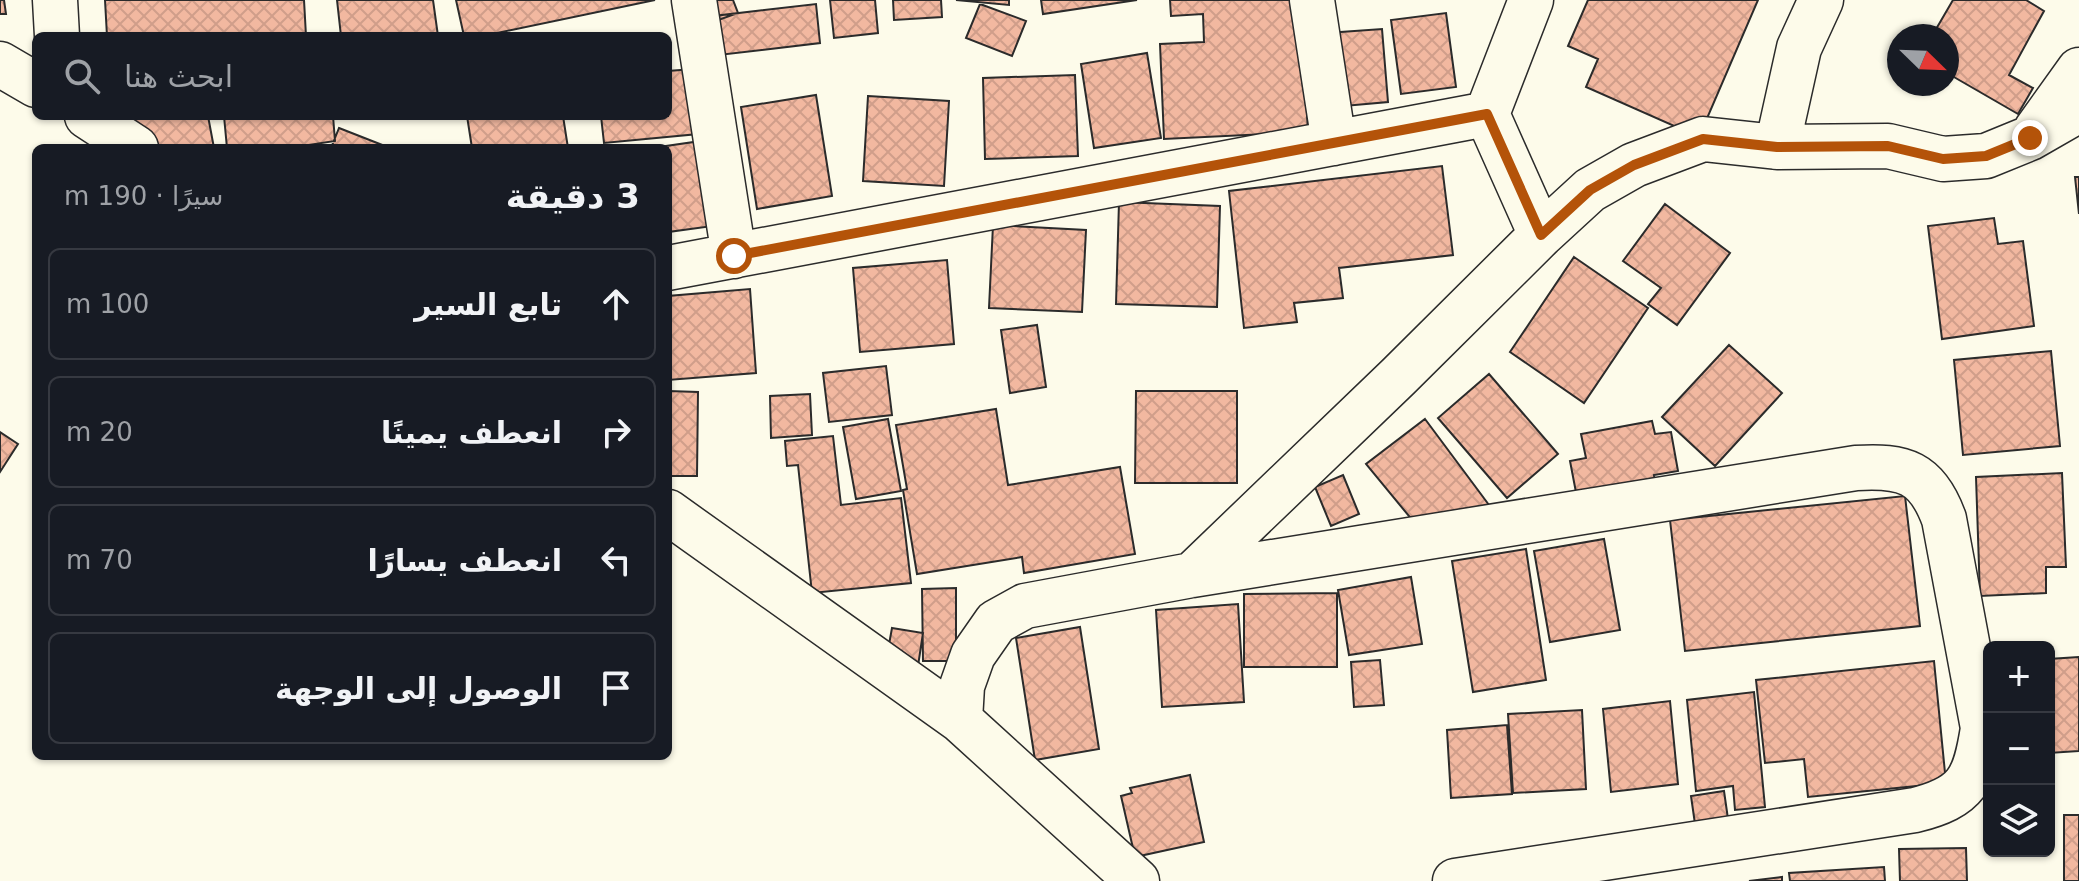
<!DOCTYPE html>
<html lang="ar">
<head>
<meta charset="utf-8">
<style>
	:root { --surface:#171b24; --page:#242831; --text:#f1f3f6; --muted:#9ea1a6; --line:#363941 }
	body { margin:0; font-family:"DejaVu Sans","Noto Naskh Arabic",sans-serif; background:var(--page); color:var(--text); direction:rtl }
	.controls { position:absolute; right:24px; bottom:24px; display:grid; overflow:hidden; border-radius:12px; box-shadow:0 2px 6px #0004 }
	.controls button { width:72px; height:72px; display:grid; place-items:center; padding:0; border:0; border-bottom:2px solid var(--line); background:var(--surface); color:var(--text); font:40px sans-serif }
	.compass { position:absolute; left:1887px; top:24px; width:72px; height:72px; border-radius:50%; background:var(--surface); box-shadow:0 2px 6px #0004; rotate:113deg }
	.stop { position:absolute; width:24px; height:24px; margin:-18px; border:6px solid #b45309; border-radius:50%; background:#fff }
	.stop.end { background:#b45309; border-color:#fff; box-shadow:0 2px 8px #0008 }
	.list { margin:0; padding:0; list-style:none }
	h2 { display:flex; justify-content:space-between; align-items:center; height:104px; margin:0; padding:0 32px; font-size:34px }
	h2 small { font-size:26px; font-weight:400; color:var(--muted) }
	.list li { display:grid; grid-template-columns:52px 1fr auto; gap:24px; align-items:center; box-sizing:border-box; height:112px; margin:0 16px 16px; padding:0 16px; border:2px solid var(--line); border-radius:12px }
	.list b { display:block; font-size:30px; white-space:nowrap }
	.list em { font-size:26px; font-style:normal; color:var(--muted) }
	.icon { flex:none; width:44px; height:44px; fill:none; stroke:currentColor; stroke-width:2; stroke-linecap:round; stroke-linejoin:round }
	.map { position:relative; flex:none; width:2079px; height:881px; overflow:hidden; direction:ltr }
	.search { position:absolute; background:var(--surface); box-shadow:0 2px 6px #0004; left:32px; top:32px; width:640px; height:88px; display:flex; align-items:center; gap:20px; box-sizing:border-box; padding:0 28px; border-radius:12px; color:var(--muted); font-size:30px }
	.panel { position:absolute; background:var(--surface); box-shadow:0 2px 6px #0004; left:32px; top:144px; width:640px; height:616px; border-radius:12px; direction:rtl }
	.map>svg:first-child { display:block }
	.building { fill:url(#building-cross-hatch); stroke:#2b2b2b; stroke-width:2 }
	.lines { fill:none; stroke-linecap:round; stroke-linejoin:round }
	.minor-casing { stroke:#2b2b2b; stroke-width:47 }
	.minor { stroke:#fdfbea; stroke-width:44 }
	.route { stroke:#b45309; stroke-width:10 }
</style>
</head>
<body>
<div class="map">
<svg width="2079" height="881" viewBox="0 0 2079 881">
	<defs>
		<pattern id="building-cross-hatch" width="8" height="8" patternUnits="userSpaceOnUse" patternTransform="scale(2)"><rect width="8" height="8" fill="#f2b8a0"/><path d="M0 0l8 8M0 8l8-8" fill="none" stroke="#d09e8a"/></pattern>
	</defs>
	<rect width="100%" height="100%" fill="#fdfbea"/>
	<path class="building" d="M0,0H4L6,14H0Z
		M105,0H304L306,36H107Z
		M337,0H433L438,36H341Z
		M456,0H655L483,36H464Z
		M708,0H733L738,13L713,22Z
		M830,0H875L878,33L834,38Z
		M893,0H941L942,17L894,20Z
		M956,0H1009V5Z
		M1041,0H1137L1043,14Z
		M1170,0H1301L1308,132L1164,139L1160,44L1204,42L1203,14L1171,16Z
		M1588,0H1758L1699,137L1586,87L1598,59L1568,46Z
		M1953,0H2026L2044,11L2009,75L2033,88L2018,114L1947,73V36H1932Z
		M816,4L820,43L719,55L714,16Z
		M980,4L1026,21L1012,56L966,38Z
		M1446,13L1456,87L1401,94L1391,20Z
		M1382,29L1388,102L1333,107L1327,33Z
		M1147,53L1161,138L1094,148L1081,64Z
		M693,69L698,134L604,143L601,116H668V71Z
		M1075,75L1078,156L985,159L983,78Z
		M816,95L832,196L757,209L741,107Z
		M868,96L949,101L944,186L863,181Z
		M133,116H208L214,148H140Z
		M224,116H333L335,141L289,148H227Z
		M467,116H563L568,148H472Z
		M339,128L390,148H331Z
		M701,141L713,226L668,232V148H652Z
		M1442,166L1453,255L1339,268L1343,298L1294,303L1297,322L1244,328L1229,191Z
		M2075,177H2079V214Z
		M1119,202L1220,206L1217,307L1116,304Z
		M1665,204L1730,253L1677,325L1648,304L1661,288L1623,261Z
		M1994,218L1998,244L2023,241L2034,326L1942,339L1928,226Z
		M993,225L1086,230L1082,312L989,308Z
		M1574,257L1648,308L1584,403L1510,352Z
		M947,260L954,344L860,352L853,268Z
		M750,289L756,373L668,380V296Z
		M1037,325L1046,387L1010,393L1001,330Z
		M1729,345L1782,393L1715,466L1662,417Z
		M2051,351L2060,446L1963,455L1954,360Z
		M886,366L892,415L829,422L823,373Z
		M1489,374L1558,454L1507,498L1438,418Z
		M668,391L698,392L697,476H668Z
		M1136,391H1237V483H1135Z
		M810,394L812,435L771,438L770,396Z
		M996,409L1008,485L1120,467L1135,554L1024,573L1022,557L917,574L903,490L907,489L896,425Z
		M888,419L901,491L856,499L843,427Z
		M1425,419L1489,505L1465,523L1418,527L1366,464Z
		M1652,421L1655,434L1671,432L1678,471L1654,475L1656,493L1579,508L1570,461L1586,458L1581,434Z
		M0,432L18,444L0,472Z
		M833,436L841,505L901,498L911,583L812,593L798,465L787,466L785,441Z
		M2062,473L2066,567H2046V593L1980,596L1976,477Z
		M1343,475L1359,514L1331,526L1315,487Z
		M1905,496L1920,626L1685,651L1670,520Z
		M1604,539L1620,630L1550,642L1534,551Z
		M1526,549L1546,680L1473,692L1452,561Z
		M1411,577L1422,644L1349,655L1338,590Z
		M956,588V661H923L922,589Z
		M1337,593V667H1244V594Z
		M1238,604L1244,702L1162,707L1156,610Z
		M1080,627L1099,749L1035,760L1016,638Z
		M892,628L923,633L918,666L886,661Z
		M2079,657V751L2049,753V659Z
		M1380,660L1384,705L1354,707L1351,662Z
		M1934,661L1946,783L1808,797L1804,759L1765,763L1756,680Z
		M1754,692L1765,807L1735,810L1733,786L1696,791L1687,700Z
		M1670,701L1678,784L1611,792L1603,709Z
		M1582,710L1586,789L1513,793L1508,714Z
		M1507,725L1512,794L1451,798L1447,730Z
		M1190,775L1204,842L1135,857L1121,796L1132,793L1130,788Z
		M1724,791L1728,819L1695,824L1691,796Z
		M2064,815H2079V881H2064Z
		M1966,848L1967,881H1900L1899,849Z
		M1884,867L1885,881H1790L1789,873Z
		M1782,877V881H1749Z"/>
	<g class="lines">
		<defs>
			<path id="minor" d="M55,0L57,36
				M694,0L734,256
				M1312,0L1334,143
				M0,64L36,85
				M87,116L136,148
				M2036,130L2079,70
				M1777,147L1888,146L1943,159L1986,156L2030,138L2079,110
				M1541,235L1590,190L1634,165L1703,139L1777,147L1799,48L1821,0
				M668,268L1487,114
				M668,512L960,720
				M1192,575L1398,377L1541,235L1487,114L1531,0
				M1137,881L960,720L962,686L973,655L996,622L1025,606L1192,575L1856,468C1904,465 1927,472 1944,519L1983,728C1975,780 1967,797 1915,810L1455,881"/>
		</defs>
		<use href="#minor" class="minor-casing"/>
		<use href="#minor" class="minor"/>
	</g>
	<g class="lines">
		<path class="route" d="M734,256L1487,114L1541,235L1590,190L1634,165L1703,139L1777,147L1888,146L1943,159L1986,156L2030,138"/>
	</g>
</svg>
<div class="controls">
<button>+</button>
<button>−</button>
<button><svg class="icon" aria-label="layers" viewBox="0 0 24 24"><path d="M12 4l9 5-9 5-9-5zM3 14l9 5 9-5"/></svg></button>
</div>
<svg class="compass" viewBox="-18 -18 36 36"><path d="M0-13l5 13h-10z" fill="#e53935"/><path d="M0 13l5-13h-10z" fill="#9ea1a6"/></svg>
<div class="stop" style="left:734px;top:256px"></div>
<div class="stop end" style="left:2030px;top:138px"></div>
<div class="search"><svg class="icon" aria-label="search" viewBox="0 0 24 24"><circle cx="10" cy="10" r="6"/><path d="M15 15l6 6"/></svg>ابحث هنا</div>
<section class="panel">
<h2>3 دقيقة<small>سيرًا · 190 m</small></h2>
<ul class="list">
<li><svg class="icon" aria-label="ahead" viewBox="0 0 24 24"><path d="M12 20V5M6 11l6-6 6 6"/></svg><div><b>تابع السير</b></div><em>100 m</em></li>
<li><svg class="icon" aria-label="right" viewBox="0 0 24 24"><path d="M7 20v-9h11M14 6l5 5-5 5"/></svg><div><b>انعطف يمينًا</b></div><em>20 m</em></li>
<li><svg class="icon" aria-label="left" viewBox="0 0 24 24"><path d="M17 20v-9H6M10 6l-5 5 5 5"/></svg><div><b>انعطف يسارًا</b></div><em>70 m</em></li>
<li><svg class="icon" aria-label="arrive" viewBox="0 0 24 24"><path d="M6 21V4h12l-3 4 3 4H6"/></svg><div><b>الوصول إلى الوجهة</b></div></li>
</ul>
</section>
</div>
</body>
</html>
